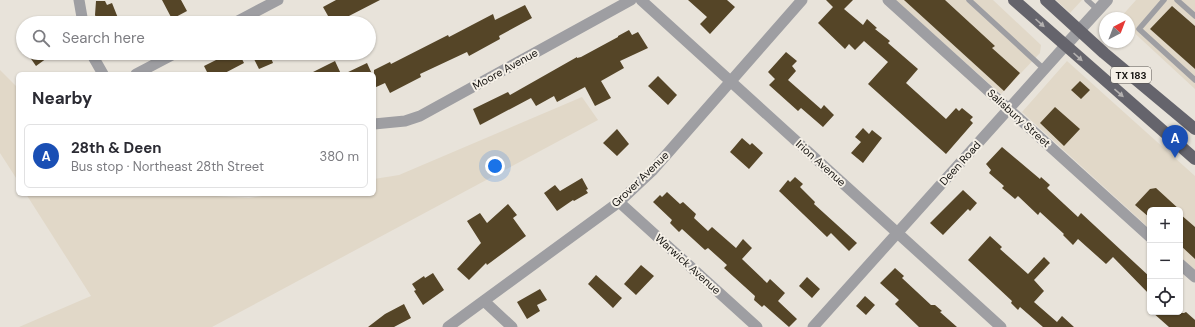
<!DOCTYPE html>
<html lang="en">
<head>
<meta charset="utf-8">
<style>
	:root { --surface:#fff; --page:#f2f2f3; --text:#2b2b33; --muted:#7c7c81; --line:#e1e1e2; --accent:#0b8043 }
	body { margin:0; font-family:"DM Sans",sans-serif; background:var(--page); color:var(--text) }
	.controls { position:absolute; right:12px; bottom:12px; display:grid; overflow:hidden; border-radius:6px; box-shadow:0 1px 3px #0004 }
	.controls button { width:36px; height:36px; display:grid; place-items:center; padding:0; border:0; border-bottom:1px solid var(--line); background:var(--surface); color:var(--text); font:20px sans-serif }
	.compass { position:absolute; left:1099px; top:12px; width:36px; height:36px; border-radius:50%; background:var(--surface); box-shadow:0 1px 3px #0004; rotate:42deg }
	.you { position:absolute; left:495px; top:166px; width:14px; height:14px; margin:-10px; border:3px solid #fff; border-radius:50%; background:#1a73e8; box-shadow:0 0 0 6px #1a73e833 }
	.badge { display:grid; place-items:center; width:26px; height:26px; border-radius:50%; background:var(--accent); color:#fff; font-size:13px; font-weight:700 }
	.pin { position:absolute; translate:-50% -33px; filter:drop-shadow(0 1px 2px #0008) }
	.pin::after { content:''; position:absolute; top:21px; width:14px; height:12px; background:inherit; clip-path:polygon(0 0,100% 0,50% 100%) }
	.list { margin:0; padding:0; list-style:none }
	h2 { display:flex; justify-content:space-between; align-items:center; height:52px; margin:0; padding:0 16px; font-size:17px }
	h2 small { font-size:13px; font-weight:400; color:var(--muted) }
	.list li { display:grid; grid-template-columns:26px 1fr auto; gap:12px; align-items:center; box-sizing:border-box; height:64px; margin:0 8px 8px; padding:0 8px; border:1px solid var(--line); border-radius:6px }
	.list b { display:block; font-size:15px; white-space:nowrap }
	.list p { margin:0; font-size:13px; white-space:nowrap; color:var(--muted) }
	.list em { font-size:13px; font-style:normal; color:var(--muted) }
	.icon { flex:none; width:22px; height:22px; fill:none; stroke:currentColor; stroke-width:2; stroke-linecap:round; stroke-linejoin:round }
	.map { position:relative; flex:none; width:1195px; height:327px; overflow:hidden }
	.search { position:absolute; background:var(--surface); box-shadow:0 1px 3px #0004; left:16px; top:16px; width:360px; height:44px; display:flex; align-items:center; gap:10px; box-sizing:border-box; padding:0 14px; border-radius:22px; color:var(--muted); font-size:15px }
	.panel { position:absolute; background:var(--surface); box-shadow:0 1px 3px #0004; left:16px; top:72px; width:360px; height:124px; border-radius:6px }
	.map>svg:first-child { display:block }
	.built { fill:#e1d8c8 }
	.building { fill:#554527 }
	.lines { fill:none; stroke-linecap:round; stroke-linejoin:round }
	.service { stroke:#9e9ea2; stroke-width:5.5 }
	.minor { stroke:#9e9ea2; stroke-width:11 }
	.tertiary { stroke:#9e9ea2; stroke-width:12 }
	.primary { stroke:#65646c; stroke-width:12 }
	.oneway { fill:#b4b1b0 }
	.labels { text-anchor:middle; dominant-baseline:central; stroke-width:4; stroke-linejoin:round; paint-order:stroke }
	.shield { fill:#f5f0e7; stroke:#585550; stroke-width:1 }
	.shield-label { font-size:10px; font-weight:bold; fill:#151310 }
	.street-label { font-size:11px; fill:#151310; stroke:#f5f0e7 }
</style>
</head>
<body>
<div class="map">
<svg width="1195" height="327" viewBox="0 0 1195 327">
	<rect width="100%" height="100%" fill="#e8e3da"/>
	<path class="built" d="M895,0H993L1041,45L1040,53L1001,94Z
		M1056,0H1082L1070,13Z
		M1136,0H1195V89L1129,28V18H1120Z
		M1067,61L1195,176V270L1180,256V210H1150V229L1022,112Z
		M0,70L18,88V181L0,153Z
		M582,97L598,120L212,327H19L91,296L26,194H183L249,198L275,194H374V179L399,175Z"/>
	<path class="building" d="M162,0H181L187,11L172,19Z
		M336,0H380L347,17L348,20L342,23H332L323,7Z
		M688,0H727L735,7L710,34L700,24L707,17Z
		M826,0H853L844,9L863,25L867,19L877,28L875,29L890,41L888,43L918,69L906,83L946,119L956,108L959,111L962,108L973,117L970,120L973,123L946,154L868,84L888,62L864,41L855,50L849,44L845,49L818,23L833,7Z
		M904,0H945L995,46L992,48L1020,73L1004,91Z
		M96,1H105L107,5L112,3L120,23H98L95,15Z
		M525,5L532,18L499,36L500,39L469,56L467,52L420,74L421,77L390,93L385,83L374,88V70L390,62L391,64L448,35L449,37L493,14L495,20Z
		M1172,6L1195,26V69L1150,29Z
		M629,30L632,35L638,32L648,48L620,61L624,68L601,81L611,98L595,106L585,87L557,102L554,96L536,106L531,98L480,125L473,109L508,92L510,95L577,57V58L581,57L618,37V36Z
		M786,52L797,61L792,66L796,71L788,80L821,109L824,105L834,115L823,127L801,108L798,111L769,85L775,79L768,72Z
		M27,53H54L36,66Z
		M230,53H239L244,63L223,74H208L204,66Z
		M269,53L273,63L259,69L254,59Z
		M335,61L341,74H309Z
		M367,63L372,74H344Z
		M658,76L677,95L668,105L648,86Z
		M1080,81L1090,90L1081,99L1071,90Z
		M1055,107L1080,129L1064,146L1040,123Z
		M863,128L869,134L872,130L882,138L863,163L851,153L861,142L855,137Z
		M617,129L629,144L617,156L603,143Z
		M742,138L750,145L752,143L763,153L749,169L730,152Z
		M1002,147L1040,179L1041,177L1050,185L1047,188L1050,191L1078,217L1081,213L1150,277V295L1113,257L1106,264L1078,239L1073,245L1063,235L1064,234L1040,212L1038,215L1018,196L1015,199L1002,188L1004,186L989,173L991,170L986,164Z
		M795,177L803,184L800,187L815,202L814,204L857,243L849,251L831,233L827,237L779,191L788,180L790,182Z
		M582,178L588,189L586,190L588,193L574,201L573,200L557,211L544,193L555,185L560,191Z
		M1156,188L1180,210H1150V218L1135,205L1150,189Z
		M963,190L977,203L970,211L968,209L943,235L930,223Z
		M667,192L680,204L683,202L696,214L694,218L708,231L712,227L736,248L743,239L752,248L742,259L767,283L770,279L785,293L778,301L797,319L789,327L764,305L762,307L754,300L755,296L724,268L727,265L708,248L705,250L682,229L679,232L670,223L672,220L653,202L660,195L662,197Z
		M508,204L517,215L513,218L526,236L487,265L486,263L469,280L457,269L481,243L467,221L480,213L487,223Z
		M1180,214L1195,227V259L1180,245Z
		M990,236L1002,247L1000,249L1028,274L1044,257L1050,263L1034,280L1044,291L1034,302L1057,322L1062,316L1074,327H1043L1020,307L1018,310L1011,303L1012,301L968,260Z
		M641,265L654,276L636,295L624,284Z
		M895,268L904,276L902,278L931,305H935L942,311L940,312L957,327H919L895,304L899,300L880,283Z
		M433,273L444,290L423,305L414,291L416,290L412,284L424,276L425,278Z
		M596,275L622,298L613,308L588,284Z
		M807,277L820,289L812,298L799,286Z
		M540,289L547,300L537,305L540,311L527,319L517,302Z
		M865,296L875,305L866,315L856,306Z
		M404,304L411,318L394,327H368L385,314Z
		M1152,312L1184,313L1186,312L1195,320V327H1169Z"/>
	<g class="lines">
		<path class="service" d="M969,0L1044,69
			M1087,0L1098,10
			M1164,0L1139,29L1195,80
			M1177,0L1195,16"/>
		<path class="minor" d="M79,0L83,23
			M641,0L1001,327
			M888,0L1150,237
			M234,23L278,0
			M91,53L103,74
			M136,74L176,53
			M374,124L405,121L420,116L631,0
			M619,202L757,327
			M1180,264L1195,277
			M484,301L512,327
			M448,327L619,202L652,171L802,0
			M813,327L1065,46"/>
		<path class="tertiary" d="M1065,46L1107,0"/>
		<path class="primary" d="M1014,0L1195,159
			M1046,0L1104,53L1195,129"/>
	</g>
	<defs><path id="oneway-solid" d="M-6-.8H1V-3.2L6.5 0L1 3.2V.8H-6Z"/></defs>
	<g class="oneway">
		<use href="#oneway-solid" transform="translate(1040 23) rotate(42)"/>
		<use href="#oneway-solid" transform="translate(1078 57) rotate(42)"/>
		<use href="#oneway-solid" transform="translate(1119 93) rotate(41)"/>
	</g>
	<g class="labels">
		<rect class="shield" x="1111" y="67" width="40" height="16" rx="3"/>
		<g class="shield-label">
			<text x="1131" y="75">TX 183</text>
		</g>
		<g class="street-label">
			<text transform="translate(505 69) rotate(-29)">Moore Avenue</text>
			<text transform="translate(1019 118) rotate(42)">Salisbury Street</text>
			<text transform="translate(821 163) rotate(42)">Irion Avenue</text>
			<text transform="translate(960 163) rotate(-48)">Deen Road</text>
			<text transform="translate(640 179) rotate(-44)">Grover Avenue</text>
			<text transform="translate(688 264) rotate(42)">Warwick Avenue</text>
		</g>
	</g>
</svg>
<div class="controls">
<button>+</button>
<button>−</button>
<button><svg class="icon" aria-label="locate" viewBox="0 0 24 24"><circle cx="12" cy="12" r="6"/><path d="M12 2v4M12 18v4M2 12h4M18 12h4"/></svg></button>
</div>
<svg class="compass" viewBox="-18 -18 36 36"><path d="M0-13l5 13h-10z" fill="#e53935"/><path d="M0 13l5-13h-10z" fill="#7c7c81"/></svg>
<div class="you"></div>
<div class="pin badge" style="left:1175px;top:158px;background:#1a4fb4">A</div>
<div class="search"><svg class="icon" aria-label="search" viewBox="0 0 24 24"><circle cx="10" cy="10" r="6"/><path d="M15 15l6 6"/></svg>Search here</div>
<section class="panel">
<h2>Nearby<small></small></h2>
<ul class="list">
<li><span class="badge" style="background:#1a4fb4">A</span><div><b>28th &amp; Deen</b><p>Bus stop · Northeast 28th Street</p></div><em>380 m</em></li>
</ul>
</section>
</div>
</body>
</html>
